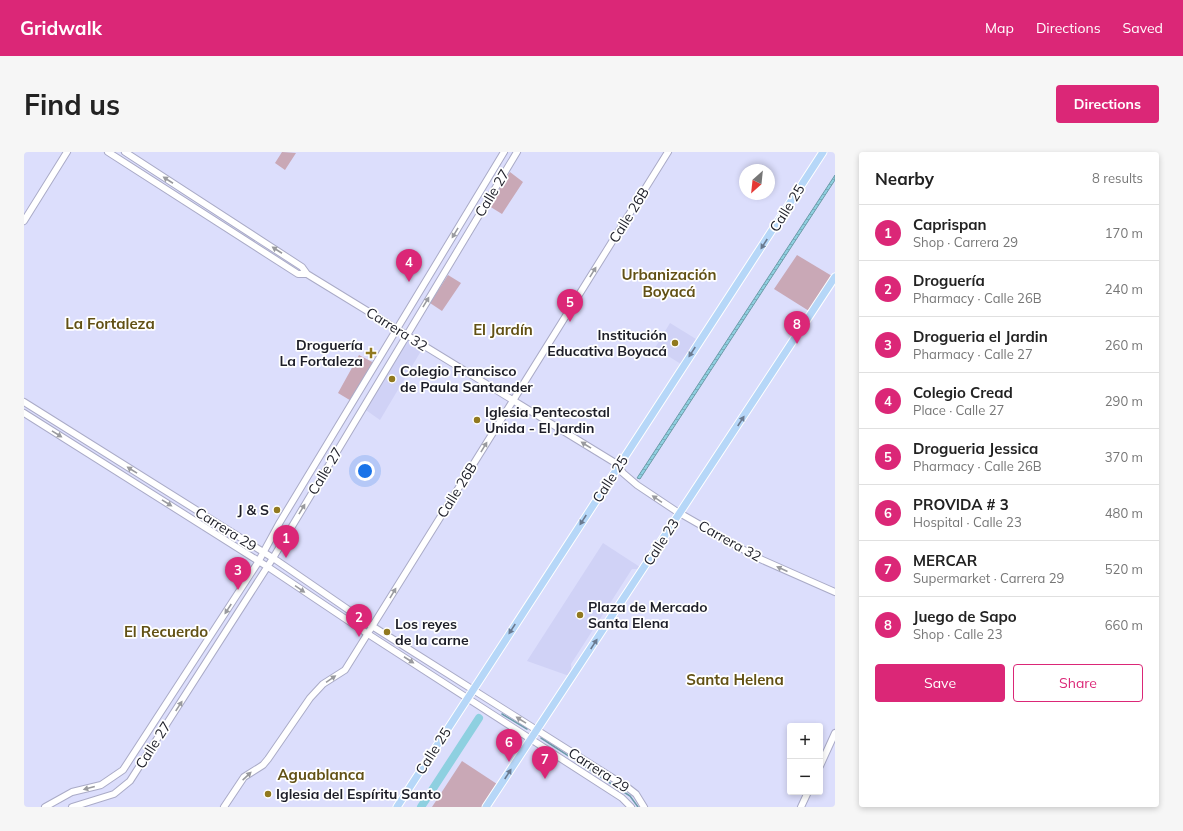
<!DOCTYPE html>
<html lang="en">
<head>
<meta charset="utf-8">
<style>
	:root { --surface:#fff; --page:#f6f6f6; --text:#222; --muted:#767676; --line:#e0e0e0; --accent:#db2777 }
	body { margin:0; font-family:Mulish,sans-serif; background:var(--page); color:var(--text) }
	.controls { position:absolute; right:12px; bottom:12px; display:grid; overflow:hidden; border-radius:4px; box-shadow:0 2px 6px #0003 }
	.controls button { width:36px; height:36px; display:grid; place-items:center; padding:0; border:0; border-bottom:1px solid var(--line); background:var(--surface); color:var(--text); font:20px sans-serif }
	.compass { position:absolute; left:715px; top:12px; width:36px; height:36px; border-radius:50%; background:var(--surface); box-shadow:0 2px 6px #0003; rotate:207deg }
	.you { position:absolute; left:341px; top:319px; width:14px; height:14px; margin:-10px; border:3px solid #fff; border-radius:50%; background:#1a73e8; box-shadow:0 0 0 6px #1a73e833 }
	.badge { display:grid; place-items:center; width:26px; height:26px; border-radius:50%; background:var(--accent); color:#fff; font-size:13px; font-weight:700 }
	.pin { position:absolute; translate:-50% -33px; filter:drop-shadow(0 1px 2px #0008) }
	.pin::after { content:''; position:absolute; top:21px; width:14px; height:12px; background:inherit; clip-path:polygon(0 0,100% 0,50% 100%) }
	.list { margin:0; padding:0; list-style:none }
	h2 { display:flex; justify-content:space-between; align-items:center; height:52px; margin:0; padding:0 16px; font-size:17px }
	h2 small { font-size:13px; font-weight:400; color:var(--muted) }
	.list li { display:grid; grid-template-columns:26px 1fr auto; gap:12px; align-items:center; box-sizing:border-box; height:56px; padding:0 16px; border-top:1px solid var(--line) }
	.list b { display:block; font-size:15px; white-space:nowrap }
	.list p { margin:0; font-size:13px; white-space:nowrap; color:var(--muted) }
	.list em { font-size:13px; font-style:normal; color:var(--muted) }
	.actions { display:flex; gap:8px; padding:12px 16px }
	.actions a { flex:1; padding:9px 0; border:1px solid var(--accent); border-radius:4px; text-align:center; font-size:14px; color:var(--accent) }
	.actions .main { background:var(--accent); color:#fff }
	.map { position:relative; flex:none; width:811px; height:655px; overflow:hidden; border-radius:4px }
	header { display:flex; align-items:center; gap:24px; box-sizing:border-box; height:56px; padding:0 20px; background:var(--accent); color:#fff }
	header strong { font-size:19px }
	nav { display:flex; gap:22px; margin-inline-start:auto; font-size:14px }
	.intro { display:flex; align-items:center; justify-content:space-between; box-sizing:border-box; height:96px; padding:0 24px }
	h1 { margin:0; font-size:28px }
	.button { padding:10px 18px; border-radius:4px; background:var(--accent); color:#fff; font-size:14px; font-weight:700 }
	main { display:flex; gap:24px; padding:0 24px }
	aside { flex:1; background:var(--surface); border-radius:4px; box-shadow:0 2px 6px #0003 }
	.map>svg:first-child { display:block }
	.built { fill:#d0d2f6 }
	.green { fill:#c9a8b6 }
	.water { fill:url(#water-rules); stroke:#6c9ba9 }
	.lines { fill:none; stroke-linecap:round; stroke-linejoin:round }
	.stream { stroke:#6c9ba9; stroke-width:1.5 }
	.river { stroke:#8ed0e0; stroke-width:8 }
	.secondary-casing { stroke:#aaabc7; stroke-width:8 }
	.primary-casing { stroke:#fff; stroke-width:9 }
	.secondary { stroke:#fff; stroke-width:6 }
	.primary { stroke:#b6d7f8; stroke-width:7 }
	.oneway { fill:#999a9e }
	.oneway2 { fill:#6a7a90 }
	.poi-dot { fill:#91791f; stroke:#fff; stroke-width:1.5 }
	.labels { text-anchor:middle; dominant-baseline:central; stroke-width:3.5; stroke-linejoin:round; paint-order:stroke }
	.street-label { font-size:14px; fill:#1d1e28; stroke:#fff }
	.poi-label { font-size:14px; font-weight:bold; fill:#1d1e28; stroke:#fff; text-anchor:start }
	.neighbourhood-label { font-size:15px; font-weight:bold; fill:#625115; stroke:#fff }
</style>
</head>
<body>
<header>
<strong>Gridwalk</strong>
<nav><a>Map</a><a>Directions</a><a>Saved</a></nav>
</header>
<div class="intro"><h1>Find us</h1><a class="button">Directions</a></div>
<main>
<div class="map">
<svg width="811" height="655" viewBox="0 0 811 655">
	<defs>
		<pattern id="water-rules" width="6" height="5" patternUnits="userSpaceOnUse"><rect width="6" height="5" fill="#8ed0e0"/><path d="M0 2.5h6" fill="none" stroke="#7ab2c0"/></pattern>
	</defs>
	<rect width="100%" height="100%" fill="#dcdefc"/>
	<path class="built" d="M646,171L672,187L657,212L631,196Z
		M382,184L400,194L356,268L339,256Z
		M579,391L619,417H608L547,512L548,525L503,509Z"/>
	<path class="green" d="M258,0L272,1L261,18L251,11Z
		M486,20L499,30L478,62L465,54Z
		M773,103L808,124L785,159L750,137Z
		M424,123L437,131L418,159L406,151Z
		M335,203L352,212L329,250L314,241Z
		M438,609L473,632L458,655H408Z"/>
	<path class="water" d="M811,23V28L616,327L613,326Z"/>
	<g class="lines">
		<path class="stream" d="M478,562L503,577
			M517,586L606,644L614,655"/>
		<path class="river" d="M397,655L455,566"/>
		<defs>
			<path id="secondary" d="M84,0L274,122H283
				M101,0L278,115L283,122L593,312L599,321L613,333L652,359L734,406L811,440
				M0,69L43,0
				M0,250L252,408L348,474L603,635L612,642L620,655
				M0,261L244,415L344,482L598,646L607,655
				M796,614L811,581
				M21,655L48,640L77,633L99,618L233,412L256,370L480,0
				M48,655L90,642L106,629L249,406L493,0
				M200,655L220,625L239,613L244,607L286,546L299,532L321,518L644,0
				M777,655L784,640"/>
			<path id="primary" d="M373,655L799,0
				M462,655L811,125"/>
		</defs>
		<use href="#secondary" class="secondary-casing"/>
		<use href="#primary" class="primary-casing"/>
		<use href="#secondary" class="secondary"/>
		<use href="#primary" class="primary"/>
	</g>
	<defs><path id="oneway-solid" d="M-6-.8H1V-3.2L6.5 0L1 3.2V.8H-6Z"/></defs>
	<g class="oneway">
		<use href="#oneway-solid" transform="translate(144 28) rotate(-147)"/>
		<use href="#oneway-solid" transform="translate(431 81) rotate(121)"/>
		<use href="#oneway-solid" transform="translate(253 98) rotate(-147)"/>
		<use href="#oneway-solid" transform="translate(569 120) rotate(-58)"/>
		<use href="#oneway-solid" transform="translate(402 150) rotate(-59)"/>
		<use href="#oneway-solid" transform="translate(33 282) rotate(32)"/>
		<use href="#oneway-solid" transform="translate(562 293) rotate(-148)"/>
		<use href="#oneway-solid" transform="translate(460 295) rotate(-59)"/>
		<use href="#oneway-solid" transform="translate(108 318) rotate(-148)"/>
		<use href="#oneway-solid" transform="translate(633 347) rotate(-146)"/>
		<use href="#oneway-solid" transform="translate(143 351) rotate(32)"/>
		<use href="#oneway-solid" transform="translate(278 357) rotate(-59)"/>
		<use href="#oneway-solid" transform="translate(758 417) rotate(-156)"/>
		<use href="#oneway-solid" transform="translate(276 437) rotate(34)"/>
		<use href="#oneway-solid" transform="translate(369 441) rotate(-59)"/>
		<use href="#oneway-solid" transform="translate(204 457) rotate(123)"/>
		<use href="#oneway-solid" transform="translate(385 508) rotate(33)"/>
		<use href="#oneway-solid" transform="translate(307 527) rotate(-34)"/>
		<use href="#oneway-solid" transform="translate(155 554) rotate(-57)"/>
		<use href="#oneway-solid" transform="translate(497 568) rotate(-148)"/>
		<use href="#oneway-solid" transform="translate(223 624) rotate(-43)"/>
		<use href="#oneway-solid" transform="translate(65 636) rotate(165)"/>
	</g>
	<g class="oneway2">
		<use href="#oneway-solid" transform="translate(740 92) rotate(123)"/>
		<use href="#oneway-solid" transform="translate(668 200) rotate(123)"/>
		<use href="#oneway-solid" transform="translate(717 269) rotate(-57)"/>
		<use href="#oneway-solid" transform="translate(559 368) rotate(123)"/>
		<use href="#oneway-solid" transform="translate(488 477) rotate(123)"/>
		<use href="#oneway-solid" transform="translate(570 492) rotate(-57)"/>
		<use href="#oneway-solid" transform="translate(484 622) rotate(-57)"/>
	</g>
	<g class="poi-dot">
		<circle cx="651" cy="191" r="4"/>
		<path d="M345 195h4v4h4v4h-4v4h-4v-4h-4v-4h4z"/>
		<circle cx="368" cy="227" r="4"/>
		<circle cx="453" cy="268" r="4"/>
		<circle cx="253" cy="358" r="4"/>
		<circle cx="556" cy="463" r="4"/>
		<circle cx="363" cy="480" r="4"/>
		<circle cx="244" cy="642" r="4"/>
	</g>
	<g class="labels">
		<g class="street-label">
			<text transform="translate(468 41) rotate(-59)">Calle 27</text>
			<text transform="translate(763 56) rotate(-58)">Calle 25</text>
			<text transform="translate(605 63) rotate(-58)">Calle 26B</text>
			<text transform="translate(373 177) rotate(32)">Carrera 32</text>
			<text transform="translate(301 319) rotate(-59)">Calle 27</text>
			<text transform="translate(586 327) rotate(-57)">Calle 25</text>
			<text transform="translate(433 338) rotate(-58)">Calle 26B</text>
			<text transform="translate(202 377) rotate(32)">Carrera 29</text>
			<text transform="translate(706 389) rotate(29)">Carrera 32</text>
			<text transform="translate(637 390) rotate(-57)">Calle 23</text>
			<text transform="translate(129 593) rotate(-57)">Calle 27</text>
			<text transform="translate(409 599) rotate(-57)">Calle 25</text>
			<text transform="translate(575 618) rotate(33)">Carrera 29</text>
		</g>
		<g class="poi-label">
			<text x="643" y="183" text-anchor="end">Institución<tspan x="643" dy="16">Educativa Boyacá</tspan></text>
			<text x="339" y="193" text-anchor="end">Droguería<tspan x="339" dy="16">La Fortaleza</tspan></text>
			<text x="376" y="219">Colegio Francisco<tspan x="376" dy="16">de Paula Santander</tspan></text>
			<text x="461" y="260">Iglesia Pentecostal<tspan x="461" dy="16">Unida - El Jardin</tspan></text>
			<text x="245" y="358" text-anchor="end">J &amp; S</text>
			<text x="564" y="455">Plaza de Mercado<tspan x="564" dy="16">Santa Elena</tspan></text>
			<text x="371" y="472">Los reyes<tspan x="371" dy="16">de la carne</tspan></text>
			<text x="252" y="642">Iglesia del Espíritu Santo</text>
		</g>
		<g class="neighbourhood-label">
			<text x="645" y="122">Urbanización<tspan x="645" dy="17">Boyacá</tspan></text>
			<text x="86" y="171">La Fortaleza</text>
			<text x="479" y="177">El Jardín</text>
			<text x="142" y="479">El Recuerdo</text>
			<text x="711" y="527">Santa Helena</text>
			<text x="297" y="622">Aguablanca</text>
		</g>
	</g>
</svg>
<div class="controls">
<button>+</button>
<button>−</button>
</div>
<svg class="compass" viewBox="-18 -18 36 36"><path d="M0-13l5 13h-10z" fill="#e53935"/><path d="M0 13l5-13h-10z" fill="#767676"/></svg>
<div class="you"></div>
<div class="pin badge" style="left:262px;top:406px">1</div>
<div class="pin badge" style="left:335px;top:485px">2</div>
<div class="pin badge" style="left:214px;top:438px">3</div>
<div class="pin badge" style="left:385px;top:130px">4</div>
<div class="pin badge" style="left:546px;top:170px">5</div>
<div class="pin badge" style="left:485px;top:610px">6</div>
<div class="pin badge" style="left:521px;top:627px">7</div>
<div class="pin badge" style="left:773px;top:192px">8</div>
</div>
<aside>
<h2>Nearby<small>8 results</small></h2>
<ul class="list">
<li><span class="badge">1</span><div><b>Caprispan</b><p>Shop · Carrera 29</p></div><em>170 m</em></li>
<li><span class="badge">2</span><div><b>Droguería</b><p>Pharmacy · Calle 26B</p></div><em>240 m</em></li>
<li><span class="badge">3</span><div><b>Drogueria el Jardin</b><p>Pharmacy · Calle 27</p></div><em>260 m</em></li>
<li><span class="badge">4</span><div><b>Colegio Cread</b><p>Place · Calle 27</p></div><em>290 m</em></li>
<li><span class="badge">5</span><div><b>Drogueria Jessica</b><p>Pharmacy · Calle 26B</p></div><em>370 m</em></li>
<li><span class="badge">6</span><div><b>PROVIDA # 3</b><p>Hospital · Calle 23</p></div><em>480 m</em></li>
<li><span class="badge">7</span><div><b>MERCAR</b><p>Supermarket · Carrera 29</p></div><em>520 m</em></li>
<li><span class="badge">8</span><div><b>Juego de Sapo</b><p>Shop · Calle 23</p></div><em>660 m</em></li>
</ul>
<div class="actions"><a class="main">Save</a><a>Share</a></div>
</aside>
</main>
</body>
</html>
